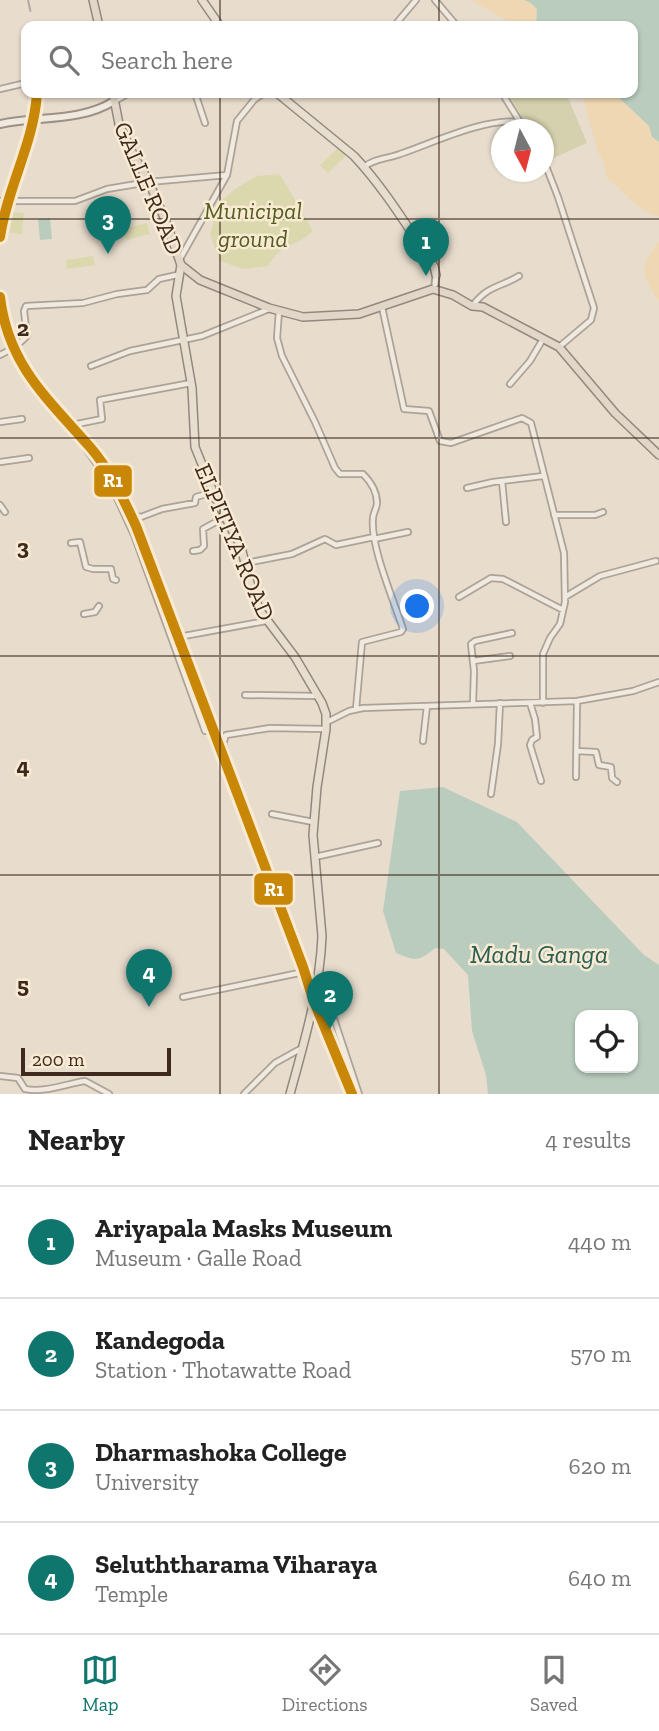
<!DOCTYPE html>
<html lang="en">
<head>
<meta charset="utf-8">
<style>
	:root { --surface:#fff; --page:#f6f6f6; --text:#222; --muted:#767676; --line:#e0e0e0; --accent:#0f766e }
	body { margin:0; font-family:"Zilla Slab",serif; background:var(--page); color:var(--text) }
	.controls { position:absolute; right:21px; bottom:21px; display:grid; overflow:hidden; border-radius:14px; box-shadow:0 2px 5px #0004 }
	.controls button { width:63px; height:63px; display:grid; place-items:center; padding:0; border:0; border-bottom:2px solid var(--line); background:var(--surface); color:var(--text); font:35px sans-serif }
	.compass { position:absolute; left:491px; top:119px; width:63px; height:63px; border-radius:50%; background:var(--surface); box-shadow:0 2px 5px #0004; rotate:173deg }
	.scale { position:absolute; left:21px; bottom:18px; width:150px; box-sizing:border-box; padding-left:7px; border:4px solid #3d291d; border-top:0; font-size:19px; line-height:24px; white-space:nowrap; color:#3d291d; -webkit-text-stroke:5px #f9ead3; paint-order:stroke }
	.you { position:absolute; left:418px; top:607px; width:24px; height:24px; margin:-18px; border:5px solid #fff; border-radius:50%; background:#1a73e8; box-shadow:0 0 0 10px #1a73e833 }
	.badge { display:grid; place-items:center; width:46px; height:46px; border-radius:50%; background:var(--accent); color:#fff; font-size:23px; font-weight:700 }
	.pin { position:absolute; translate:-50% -58px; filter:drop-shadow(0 2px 4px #0008) }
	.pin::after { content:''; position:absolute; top:37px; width:24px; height:21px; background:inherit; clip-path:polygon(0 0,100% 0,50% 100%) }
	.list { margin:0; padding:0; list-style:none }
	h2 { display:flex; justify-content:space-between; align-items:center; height:91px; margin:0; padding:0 28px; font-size:30px }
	h2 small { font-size:23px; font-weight:400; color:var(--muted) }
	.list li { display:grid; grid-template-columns:46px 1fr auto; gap:21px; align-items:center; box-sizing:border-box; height:112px; padding:0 28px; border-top:2px solid var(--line) }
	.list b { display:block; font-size:26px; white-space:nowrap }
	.list p { margin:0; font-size:23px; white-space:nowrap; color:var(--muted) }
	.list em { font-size:23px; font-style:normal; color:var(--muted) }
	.icon { flex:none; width:38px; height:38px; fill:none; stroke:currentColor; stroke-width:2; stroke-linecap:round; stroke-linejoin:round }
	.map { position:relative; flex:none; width:659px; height:1094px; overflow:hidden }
	.search { position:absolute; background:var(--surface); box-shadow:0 2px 5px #0004; left:21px; right:21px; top:21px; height:77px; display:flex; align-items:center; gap:18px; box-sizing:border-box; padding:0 24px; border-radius:14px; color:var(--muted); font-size:26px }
	.sheet { height:539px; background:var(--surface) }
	nav { display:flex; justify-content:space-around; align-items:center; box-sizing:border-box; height:98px; border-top:2px solid var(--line); background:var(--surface); font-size:19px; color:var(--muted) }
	nav a { display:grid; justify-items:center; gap:4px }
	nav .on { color:var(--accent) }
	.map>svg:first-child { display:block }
	.green { fill:#dcd8ae }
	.sand { fill:#eed7b2 }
	.cemetery { fill:#d5d1ae }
	.water { fill:#b9ccbe; fill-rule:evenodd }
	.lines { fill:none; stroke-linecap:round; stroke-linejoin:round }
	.minor-casing { stroke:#ada296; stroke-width:8 }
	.tertiary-casing { stroke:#ada296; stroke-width:9 }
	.secondary-casing { stroke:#9d9186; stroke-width:10 }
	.primary-casing { stroke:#93887d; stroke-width:10 }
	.trunk-casing { stroke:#93887d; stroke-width:10 }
	.minor { stroke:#efe9e0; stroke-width:4.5 }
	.tertiary { stroke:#efe9e0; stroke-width:5 }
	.secondary { stroke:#efe9e0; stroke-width:6 }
	.primary { stroke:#e7ded0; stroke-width:7 }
	.trunk { stroke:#e1d6c7; stroke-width:7 }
	.rail { stroke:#afa8a0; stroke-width:2; stroke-dasharray:12 12; stroke-linecap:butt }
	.rail-1-casing { stroke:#f9ead3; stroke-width:16 }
	.rail-1 { stroke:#c88707; stroke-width:10 }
	.grid { fill:none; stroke:#3d291d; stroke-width:2; stroke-opacity:0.55 }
	.labels { text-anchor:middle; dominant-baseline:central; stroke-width:5; stroke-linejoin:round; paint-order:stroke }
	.street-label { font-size:24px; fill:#3d291d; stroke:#f9ead3 }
	.park-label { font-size:24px; font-style:italic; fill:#545c21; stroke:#f9ead3 }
	.water-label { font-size:26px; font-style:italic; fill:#2a5f56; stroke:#f9ead3 }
	.grid-label { font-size:23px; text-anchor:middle; font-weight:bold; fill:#3d291d; stroke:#f9ead3; stroke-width:5; stroke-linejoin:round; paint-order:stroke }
	.line-badge { stroke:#f9ead3; stroke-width:2.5 }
	.badge-label { font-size:19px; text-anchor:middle; font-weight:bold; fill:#fff }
</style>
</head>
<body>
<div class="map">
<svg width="659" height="1094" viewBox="0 0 659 1094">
	<rect width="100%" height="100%" fill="#e8ddcd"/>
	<path class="green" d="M337,149L346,156L328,173L320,165Z
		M280,174L313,231C299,246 280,243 268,266L243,269L220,261L210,235L219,202L238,187L257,176Z
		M11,212L24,213L22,234L10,233Z
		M147,223L150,234L126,240L123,229Z
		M93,256L95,265L67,269L66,260Z"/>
	<path class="sand" d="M471,0H524L531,3L537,9L536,26H516Z
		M582,93H614L649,126L652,137L659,142V216C639,214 623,189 607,178L603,160L598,153Z
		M659,241V302C642,274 638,268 659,241Z"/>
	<path class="cemetery" d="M508,93H566L587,143L547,161L544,155V130L529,129Z"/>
	<path class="water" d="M524,0H659V142L652,137L649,126L614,93H633V26H536L537,9L531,3Z
		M50,218L52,239L40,240L38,219Z
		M443,787L517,822L644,955L659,965V1094H488L486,1075L472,1031L468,975L444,949L435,948C418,962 416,961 396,953L383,911L400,791ZM580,1015H633V1068H580Z"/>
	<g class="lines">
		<defs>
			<path id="minor" d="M435,0L457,26
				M394,26L416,0
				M0,89L26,83
				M195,93L205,123
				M502,93L525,130
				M115,101L129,93
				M544,161L558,197L594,308L591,320L559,347
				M364,167C375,158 387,159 400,154C433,143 483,118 519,122
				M0,201H75L107,189L149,182L227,175
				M180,259L227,175L237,121L254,100L264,93
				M473,305C489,285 499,288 519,276
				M382,307L404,409L429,411L440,441L451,443L522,418L531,423L564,553L565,602L560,624L550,638L543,654V703
				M279,311L277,338L282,356L315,422L335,468L340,474H363C370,481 377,492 377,503C377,508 373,513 373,518C370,546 394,601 403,629L401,632L362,642L356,709
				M0,355L14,348L27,336L24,311L26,306L83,303L117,294L147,290L159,279L177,275
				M91,366L130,351L202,336L269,309
				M510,384L530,361L543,339
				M0,422L22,419
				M77,424L102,419L100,400L191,383
				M85,447L111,485L134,535L205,731
				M0,462L29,458
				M502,481L506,522
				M467,488L493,482L543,476
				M0,505L5,512
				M125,514L141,517L162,509L195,503L196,497L213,492
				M554,515H595L603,512
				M374,539L408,532
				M71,543L80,542L86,567L93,569H111L113,579L116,580
				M193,551L200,550L204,546L203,529L225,517
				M246,563L292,554L325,539L336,545L374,537
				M459,597L491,578L503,579L563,610
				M565,597L600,576L656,561
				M84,614L95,612L99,606
				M178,648L184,636L266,621
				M473,661L510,656
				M245,695L318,696
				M530,703L535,719L537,737L532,740L530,745L541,781
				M473,704L474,671L471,644L475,641L512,633
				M213,720L219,736L223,738
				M327,722L349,711L363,708L577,701L633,691L659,682
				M423,741L427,706
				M577,751L596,752L599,765L611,767L612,778L617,782
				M576,777L577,701
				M236,784L223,744L226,735L270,728L326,729
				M491,794L498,744L500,703
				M272,814L313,822
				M315,857L378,843
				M319,977L348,992
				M317,985L323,990L327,998L359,1094
				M183,997L299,973
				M0,1076L18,1078L25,1089C45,1093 65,1084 85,1081L109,1094
				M244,1094L275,1063L302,1048"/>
			<path id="tertiary" d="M435,284L436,275"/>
			<path id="secondary" d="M0,124C38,116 81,122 114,101"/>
			<path id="primary" d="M202,0L220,26
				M277,93L354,156C385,189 408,228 434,266L436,275
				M181,265L176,296L192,388L195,447L216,499L241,547L253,595L261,612L295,657L322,703L326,714V729L317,787L313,835L322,936C320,989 304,1043 290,1094"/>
			<path id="trunk" d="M93,0L99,26
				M113,93L119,124L134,156L149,182L168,227L181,265L200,280L269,308L303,317L359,314L433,289L453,295L472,306L483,307L559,347L615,413L659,455"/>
		</defs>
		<use href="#minor" class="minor-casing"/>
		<use href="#tertiary" class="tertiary-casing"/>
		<use href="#secondary" class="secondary-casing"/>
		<use href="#primary" class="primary-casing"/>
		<use href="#trunk" class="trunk-casing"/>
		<use href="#minor" class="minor"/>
		<use href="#tertiary" class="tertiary"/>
		<use href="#secondary" class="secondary"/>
		<use href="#primary" class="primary"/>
		<use href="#trunk" class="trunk"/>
		<path class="rail" d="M28,0L32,18"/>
		<defs>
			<path id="rail-1" d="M0,237C7,188 34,143 37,93
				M0,297C8,365 48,399 90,447C110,470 123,498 136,526L303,967L313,999L352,1094"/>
		</defs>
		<use href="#rail-1" class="rail-1-casing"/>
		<use href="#rail-1" class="rail-1"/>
	</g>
	<path class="grid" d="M220,0V26M439,0V26M220,93V1094M439,93V1094M0,219H659M0,438H659M0,656H659M0,875H659"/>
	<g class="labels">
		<g class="street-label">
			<text transform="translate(149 188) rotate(67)">GALLE ROAD</text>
			<text transform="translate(235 542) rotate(67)">ELPITIYA ROAD</text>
		</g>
		<g class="park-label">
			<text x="253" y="210">Municipal<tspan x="253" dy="28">ground</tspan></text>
		</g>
		<g class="water-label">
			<text x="539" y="954">Madu Ganga</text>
		</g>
	</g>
	<g class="grid-label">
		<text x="23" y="336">2</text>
		<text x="23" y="555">3</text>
		<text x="23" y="774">4</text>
		<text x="23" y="993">5</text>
	</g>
	<g class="line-badge">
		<rect x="93" y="464" width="40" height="34" rx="7" fill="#c88707"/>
		<rect x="253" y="872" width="41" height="34" rx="7" fill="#c88707"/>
	</g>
	<g class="badge-label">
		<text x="113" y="487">R1</text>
		<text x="274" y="896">R1</text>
	</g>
</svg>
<div class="controls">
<button><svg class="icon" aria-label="locate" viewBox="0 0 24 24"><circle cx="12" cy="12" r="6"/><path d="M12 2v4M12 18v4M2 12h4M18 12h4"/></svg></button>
</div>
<svg class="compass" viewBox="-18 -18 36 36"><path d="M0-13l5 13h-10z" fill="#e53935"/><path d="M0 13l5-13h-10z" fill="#767676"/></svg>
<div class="scale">200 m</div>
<div class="you"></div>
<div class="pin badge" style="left:426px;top:276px">1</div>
<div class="pin badge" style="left:330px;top:1029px">2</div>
<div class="pin badge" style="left:108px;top:254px">3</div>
<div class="pin badge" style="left:149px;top:1007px">4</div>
<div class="search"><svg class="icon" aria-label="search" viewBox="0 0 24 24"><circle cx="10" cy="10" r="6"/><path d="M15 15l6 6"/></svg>Search here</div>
</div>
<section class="sheet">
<h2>Nearby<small>4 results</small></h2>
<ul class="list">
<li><span class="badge">1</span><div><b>Ariyapala Masks Museum</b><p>Museum · Galle Road</p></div><em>440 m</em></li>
<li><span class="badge">2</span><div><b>Kandegoda</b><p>Station · Thotawatte Road</p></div><em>570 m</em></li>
<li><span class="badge">3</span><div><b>Dharmashoka College</b><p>University</p></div><em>620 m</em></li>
<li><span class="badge">4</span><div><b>Seluththarama Viharaya</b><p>Temple</p></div><em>640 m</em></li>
</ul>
</section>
<nav>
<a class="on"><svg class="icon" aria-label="map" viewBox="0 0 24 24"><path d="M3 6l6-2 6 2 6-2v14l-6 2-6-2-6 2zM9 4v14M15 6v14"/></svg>Map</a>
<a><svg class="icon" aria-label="directions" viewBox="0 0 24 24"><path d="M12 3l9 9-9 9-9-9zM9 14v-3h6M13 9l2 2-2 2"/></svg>Directions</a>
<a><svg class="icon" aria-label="saved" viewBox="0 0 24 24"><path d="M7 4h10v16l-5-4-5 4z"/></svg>Saved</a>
</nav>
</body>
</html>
